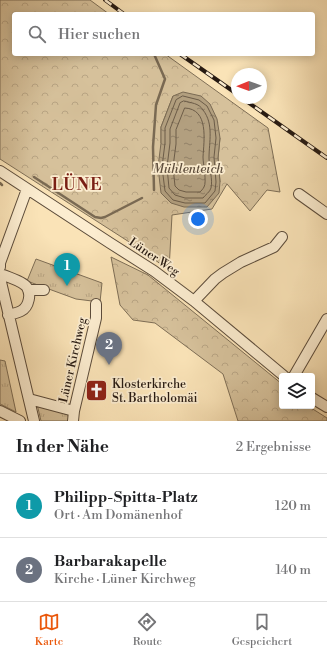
<!DOCTYPE html>
<html lang="de">
<head>
<meta charset="utf-8">
<style>
	:root { --surface:#fff; --page:#f6f6f6; --text:#202124; --muted:#757577; --line:#e0e0e0; --accent:#ea580c }
	body { margin:0; font-family:"Libre Bodoni",serif; background:var(--page); color:var(--text) }
	.controls { position:absolute; right:12px; bottom:12px; display:grid; overflow:hidden; border-radius:4px; box-shadow:0 2px 10px #0003 }
	.controls button { width:36px; height:36px; display:grid; place-items:center; padding:0; border:0; border-bottom:1px solid var(--line); background:var(--surface); color:var(--text); font:20px sans-serif }
	.compass { position:absolute; left:231px; top:68px; width:36px; height:36px; border-radius:50%; background:var(--surface); box-shadow:0 2px 10px #0003; rotate:269deg }
	.you { position:absolute; left:198px; top:219px; width:14px; height:14px; margin:-10px; border:3px solid #fff; border-radius:50%; background:#1a73e8; box-shadow:0 0 0 6px #1a73e833 }
	.badge { display:grid; place-items:center; width:26px; height:26px; border-radius:50%; background:var(--accent); color:#fff; font-size:13px; font-weight:700 }
	.pin { position:absolute; translate:-50% -33px; filter:drop-shadow(0 1px 2px #0008) }
	.pin::after { content:''; position:absolute; top:21px; width:14px; height:12px; background:inherit; clip-path:polygon(0 0,100% 0,50% 100%) }
	.list { margin:0; padding:0; list-style:none }
	h2 { display:flex; justify-content:space-between; align-items:center; height:52px; margin:0; padding:0 16px; font-size:17px }
	h2 small { font-size:13px; font-weight:400; color:var(--muted) }
	.list li { display:grid; grid-template-columns:26px 1fr auto; gap:12px; align-items:center; box-sizing:border-box; height:64px; padding:0 16px; border-top:1px solid var(--line) }
	.list b { display:block; font-size:15px; white-space:nowrap }
	.list p { margin:0; font-size:13px; white-space:nowrap; color:var(--muted) }
	.list em { font-size:13px; font-style:normal; color:var(--muted) }
	.icon { flex:none; width:22px; height:22px; fill:none; stroke:currentColor; stroke-width:2; stroke-linecap:round; stroke-linejoin:round }
	.map { position:relative; flex:none; width:327px; height:421px; overflow:hidden }
	.search { position:absolute; background:var(--surface); box-shadow:0 2px 10px #0003; left:12px; right:12px; top:12px; height:44px; display:flex; align-items:center; gap:10px; box-sizing:border-box; padding:0 14px; border-radius:4px; color:var(--muted); font-size:15px }
	.sheet { height:180px; background:var(--surface) }
	nav { display:flex; justify-content:space-around; align-items:center; box-sizing:border-box; height:56px; border-top:1px solid var(--line); background:var(--surface); font-size:11px; color:var(--muted) }
	nav a { display:grid; justify-items:center; gap:2px }
	nav .on { color:var(--accent) }
	.map>svg:first-child { display:block }
	.grass { fill:url(#grass-tufts); stroke:#7e6e56 }
	.forest { fill:url(#forest-crowns); stroke:#7e6e56; fill-rule:evenodd }
	.water { fill:url(#water-ripples); stroke:#7a6a53 }
	.lines { fill:none; stroke-linecap:round; stroke-linejoin:round }
	.shore { stroke:#6c5c48; stroke-width:1 }
	.stream { stroke:#7a6a53; stroke-width:2.5 }
	.street-casing { stroke:#5c4c3b; stroke-width:12 }
	.street { stroke:#fcedd0; stroke-width:10 }
	.rail-casing { stroke:#271a12; stroke-width:4 }
	.rail { stroke:#fcedd0; stroke-width:2.5; stroke-dasharray:8; stroke-linecap:butt }
	.labels { text-anchor:middle; dominant-baseline:central; stroke-width:3.5; stroke-linejoin:round; paint-order:stroke }
	.street-label { font-size:12px; fill:#271a12; stroke:#fcedd0 }
	.poi-label { font-size:12px; fill:#271a12; stroke:#fcedd0; text-anchor:start }
	.water-label { font-size:13px; font-style:italic; fill:#5f4f3e; stroke:#fcedd0 }
	.district-label { font-size:16px; font-weight:bold; letter-spacing:1px; fill:#7a1f14; stroke:#fcedd0 }
</style>
</head>
<body>
<div class="map">
<svg width="327" height="421" viewBox="0 0 327 421">
	<defs>
		<pattern id="grass-tufts" width="24" height="20" patternUnits="userSpaceOnUse"><rect width="24" height="20" fill="#d6c19b"/><path d="M3 7l-1-3M5 7V3M7 7l1-3M15 17l-1-3M17 17v-4M19 17l1-3" fill="none" stroke="#b8a584"/></pattern>
		<pattern id="forest-crowns" width="20" height="18" patternUnits="userSpaceOnUse"><rect width="20" height="18" fill="#d6c19b"/><path d="M2 6a3 3 0 1 1 6 0M12 15a3 3 0 1 1 6 0" fill="none" stroke="#b8a584"/></pattern>
		<pattern id="water-ripples" width="26" height="14" patternUnits="userSpaceOnUse"><rect width="26" height="14" fill="#b29f7f"/><path d="M2 4q2-2 4 0t4 0M15 11q2-2 4 0t4 0" fill="none" stroke="#918167"/></pattern>
	</defs>
	<rect width="100%" height="100%" fill="#fae3b7"/>
	<filter id="stains"><feTurbulence type="fractalNoise" baseFrequency=".005" numOctaves="4"/><feColorMatrix values="0 0 0 0 .2 0 0 0 0 .09 0 0 0 0 .02 0 0 0 .5 -.17"/></filter>
	<radialGradient id="worn" r=".72"><stop offset=".6" stop-color="#630" stop-opacity="0"/><stop offset="1" stop-color="#630" stop-opacity=".3"/></radialGradient>
	<path class="grass" d="M36,259L102,283L100,302L76,299L27,281Z
		M0,360L5,361L16,412L0,404Z
		M37,404L71,415L70,421H41Z"/>
	<path class="forest" d="M0,0H90L109,14H14V54H165L268,128L280,192L267,190L250,211L227,184L212,209L172,215L169,270L137,247L0,159ZM173,96L220,138L218,158L220,182L161,143V127Z
		M111,257L148,275L282,384V406H308L327,418V421H238L223,374L155,323L133,320L120,305Z"/>
	<path class="water" d="M183,92L201,96L210,104L217,119L220,138L218,158L220,182L219,193L207,207H184L171,203L161,193L158,167L161,143V127L173,96Z"/>
	<g class="lines">
		<path class="shore" d="M183,96L199,100L207,106L214,120L216,138L214,157L216,182L215,191L205,203H185L173,200L165,191L162,167L165,143V128L176,100Z
			M184,101C191,103 199,103 203,110C214,124 209,142 209,158C209,167 213,180 211,188C210,192 205,195 203,198H185L175,195L169,188L167,167L170,143V129L180,103Z
			M185,108C209,109 204,140 203,157C203,164 207,182 204,187C203,189 201,191 200,192H186L179,190L175,186L173,167L176,144V130Z"/>
		<path class="stream" d="M34,177L95,217L101,218L105,217L142,198
			M0,183L2,185
			M154,190L153,147L156,105L165,79L154,54"/>
		<defs>
			<path id="street" d="M0,171L110,243L154,271L194,301L284,376
				M299,194L327,214
				M0,267V263L27,189
				M0,274C6,276 22,282 26,286C32,293 29,307 21,311C17,313 12,314 8,315
				M0,278L34,421
				M28,290H44
				M194,301L215,279L223,273L241,262L274,247L282,237
				M294,376L327,319
				M312,398L327,407
				M29,399L74,411
				M0,411L20,421
				M73,421L74,411L96,318V304"/>
		</defs>
		<use href="#street" class="street-casing"/>
		<use href="#street" class="street"/>
		<defs>
			<path id="rail" d="M105,0L124,14
				M180,54L237,94
				M242,98L327,158"/>
		</defs>
		<use href="#rail" class="rail-casing"/>
		<use href="#rail" class="rail"/>
	</g>
	<defs>
		<symbol id="church-square" viewBox="-11 -11 22 22"><rect x="-9" y="-9" width="18" height="18" rx="4" fill="#8f2418" stroke="#fcedd0"/><path d="M-1.2-6h2.4v3.5h3.3v2.4h-3.3V6h-2.4V-.1h-3.3v-2.4h3.3Z" fill="#fff"/></symbol>
	</defs>
	<g fill-rule="evenodd">
		<use href="#church-square" x="84" y="378" width="25" height="25"/>
	</g>
	<g class="labels">
		<g class="street-label">
			<text transform="translate(154 257) rotate(34)">Lüner Weg</text>
			<text transform="translate(73 360) rotate(-77)">Lüner Kirchweg</text>
		</g>
		<g class="poi-label">
			<text x="112" y="384">Klosterkirche<tspan x="112" dy="14">St. Bartholomäi</tspan></text>
		</g>
		<g class="water-label">
			<text x="188" y="169">Mühlenteich</text>
		</g>
		<g class="district-label">
			<text x="77" y="185">LÜNE</text>
		</g>
	</g>
	<rect width="100%" height="100%" filter="url(#stains)"/>
	<rect width="100%" height="100%" fill="url(#worn)"/>
</svg>
<div class="controls">
<button><svg class="icon" aria-label="layers" viewBox="0 0 24 24"><path d="M12 4l9 5-9 5-9-5zM3 14l9 5 9-5"/></svg></button>
</div>
<svg class="compass" viewBox="-18 -18 36 36"><path d="M0-13l5 13h-10z" fill="#e53935"/><path d="M0 13l5-13h-10z" fill="#757577"/></svg>
<div class="you"></div>
<div class="pin badge" style="left:67px;top:286px;background:#0f9aa8">1</div>
<div class="pin badge" style="left:109px;top:365px;background:#6b7280">2</div>
<div class="search"><svg class="icon" aria-label="search" viewBox="0 0 24 24"><circle cx="10" cy="10" r="6"/><path d="M15 15l6 6"/></svg>Hier suchen</div>
</div>
<section class="sheet">
<h2>In der Nähe<small>2 Ergebnisse</small></h2>
<ul class="list">
<li><span class="badge" style="background:#0f9aa8">1</span><div><b>Philipp-Spitta-Platz</b><p>Ort · Am Domänenhof</p></div><em>120 m</em></li>
<li><span class="badge" style="background:#6b7280">2</span><div><b>Barbarakapelle</b><p>Kirche · Lüner Kirchweg</p></div><em>140 m</em></li>
</ul>
</section>
<nav>
<a class="on"><svg class="icon" aria-label="map" viewBox="0 0 24 24"><path d="M3 6l6-2 6 2 6-2v14l-6 2-6-2-6 2zM9 4v14M15 6v14"/></svg>Karte</a>
<a><svg class="icon" aria-label="directions" viewBox="0 0 24 24"><path d="M12 3l9 9-9 9-9-9zM9 14v-3h6M13 9l2 2-2 2"/></svg>Route</a>
<a><svg class="icon" aria-label="saved" viewBox="0 0 24 24"><path d="M7 4h10v16l-5-4-5 4z"/></svg>Gespeichert</a>
</nav>
</body>
</html>
